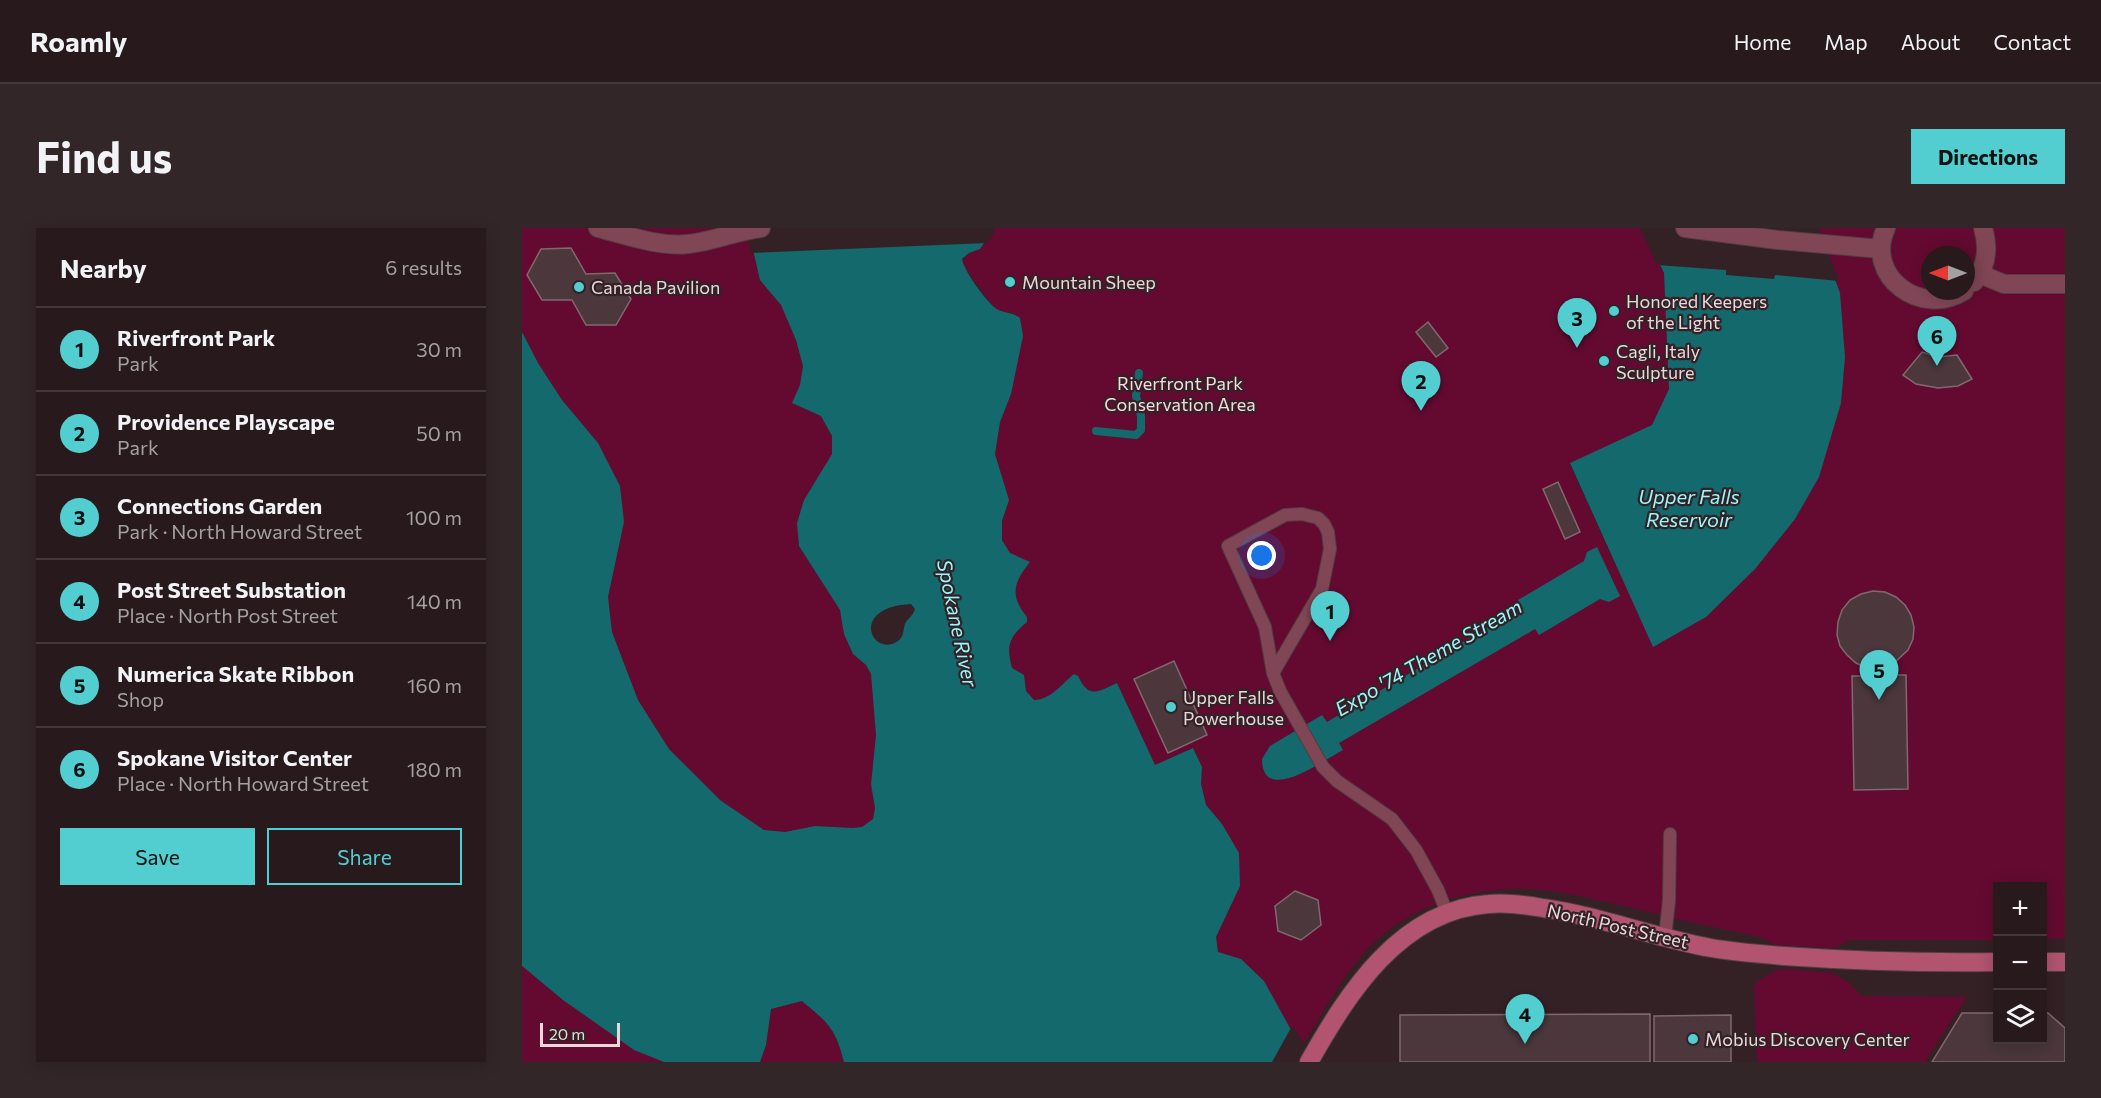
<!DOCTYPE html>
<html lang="en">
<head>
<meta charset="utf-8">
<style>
	:root { --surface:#27191c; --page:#332629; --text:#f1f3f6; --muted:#a4a0a3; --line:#43383b; --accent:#52cdd0 }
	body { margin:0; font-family:Commissioner,sans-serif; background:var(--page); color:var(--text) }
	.controls { position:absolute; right:18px; bottom:18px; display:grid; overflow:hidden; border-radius:0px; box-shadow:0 3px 15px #0003 }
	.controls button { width:54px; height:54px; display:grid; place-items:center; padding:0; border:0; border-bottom:2px solid var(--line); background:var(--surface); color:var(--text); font:30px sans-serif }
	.compass { position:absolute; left:1399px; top:18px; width:54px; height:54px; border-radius:50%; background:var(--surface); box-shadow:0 3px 15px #0003; rotate:270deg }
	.scale { position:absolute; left:18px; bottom:15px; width:80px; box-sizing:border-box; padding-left:6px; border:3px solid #e6d9dc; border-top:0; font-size:16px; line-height:21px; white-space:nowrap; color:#e6d9dc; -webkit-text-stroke:4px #342126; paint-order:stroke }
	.you { position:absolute; left:740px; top:328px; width:21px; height:21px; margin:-15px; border:4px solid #fff; border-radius:50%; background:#1a73e8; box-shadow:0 0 0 9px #1a73e833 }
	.badge { display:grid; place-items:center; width:39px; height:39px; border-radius:50%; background:var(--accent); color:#111; font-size:20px; font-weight:700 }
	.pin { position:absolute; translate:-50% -50px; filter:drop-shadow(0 2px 3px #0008) }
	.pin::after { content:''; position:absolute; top:32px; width:21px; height:18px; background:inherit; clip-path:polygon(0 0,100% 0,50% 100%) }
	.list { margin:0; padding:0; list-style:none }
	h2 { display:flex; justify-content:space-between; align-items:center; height:78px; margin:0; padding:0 24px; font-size:26px }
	h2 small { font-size:20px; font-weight:400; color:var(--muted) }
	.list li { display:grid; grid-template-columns:39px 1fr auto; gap:18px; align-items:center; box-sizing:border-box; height:84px; padding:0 24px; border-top:2px solid var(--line) }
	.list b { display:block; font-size:22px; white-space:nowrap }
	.list p { margin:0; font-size:20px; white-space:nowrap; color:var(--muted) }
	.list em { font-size:20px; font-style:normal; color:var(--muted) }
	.actions { display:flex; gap:12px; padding:18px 24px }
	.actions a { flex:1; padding:14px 0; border:2px solid var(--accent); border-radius:0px; text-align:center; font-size:21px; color:var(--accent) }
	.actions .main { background:var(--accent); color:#111 }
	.icon { flex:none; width:33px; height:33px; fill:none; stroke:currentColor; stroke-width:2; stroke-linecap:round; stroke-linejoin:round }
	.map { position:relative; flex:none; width:1543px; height:834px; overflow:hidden; border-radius:0px }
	header { display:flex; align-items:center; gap:36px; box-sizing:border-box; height:84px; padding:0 30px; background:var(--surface); border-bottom:2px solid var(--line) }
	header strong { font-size:28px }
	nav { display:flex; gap:33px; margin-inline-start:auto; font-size:21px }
	.intro { display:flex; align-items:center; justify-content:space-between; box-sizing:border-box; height:144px; padding:0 36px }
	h1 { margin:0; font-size:42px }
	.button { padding:15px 27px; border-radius:0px; background:var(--accent); color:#111; font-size:21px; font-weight:700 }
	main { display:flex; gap:36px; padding:0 36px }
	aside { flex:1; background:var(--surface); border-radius:0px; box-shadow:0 3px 15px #0003 }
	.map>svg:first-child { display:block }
	.green { fill:#640a30; fill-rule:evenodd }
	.water { fill:#14696c; fill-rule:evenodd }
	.pier { fill:#342126 }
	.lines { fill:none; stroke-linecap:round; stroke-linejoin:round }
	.stream { stroke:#14696c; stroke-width:8 }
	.building { fill:#4b373c; stroke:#80696e; stroke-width:1.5 }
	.lane-casing { stroke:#503e43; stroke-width:14 }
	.street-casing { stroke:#503e43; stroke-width:20 }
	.secondary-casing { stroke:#503e43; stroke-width:20 }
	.lane { stroke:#814656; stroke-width:12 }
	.street { stroke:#814656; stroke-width:18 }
	.secondary { stroke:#b25470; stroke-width:18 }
	.poi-dot { fill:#52cdd0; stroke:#342126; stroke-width:2 }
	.labels { text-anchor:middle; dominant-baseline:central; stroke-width:4.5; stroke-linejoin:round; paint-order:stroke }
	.poi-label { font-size:18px; fill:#e6d9dc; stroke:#342126; text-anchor:start }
	.park-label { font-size:18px; fill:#f5dae0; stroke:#342126 }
	.street-label { font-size:18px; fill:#e6d9dc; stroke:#342126 }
	.water-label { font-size:20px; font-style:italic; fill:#95f8fa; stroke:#342126 }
</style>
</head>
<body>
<header>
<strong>Roamly</strong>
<nav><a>Home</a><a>Map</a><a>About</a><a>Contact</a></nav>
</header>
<div class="intro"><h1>Find us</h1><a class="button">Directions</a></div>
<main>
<aside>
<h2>Nearby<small>6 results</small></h2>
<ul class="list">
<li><span class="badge">1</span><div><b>Riverfront Park</b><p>Park</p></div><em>30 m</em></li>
<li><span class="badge">2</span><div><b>Providence Playscape</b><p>Park</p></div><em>50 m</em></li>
<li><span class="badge">3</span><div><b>Connections Garden</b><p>Park · North Howard Street</p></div><em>100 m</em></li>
<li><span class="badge">4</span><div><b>Post Street Substation</b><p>Place · North Post Street</p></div><em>140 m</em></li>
<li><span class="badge">5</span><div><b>Numerica Skate Ribbon</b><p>Shop</p></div><em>160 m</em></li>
<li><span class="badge">6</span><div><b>Spokane Visitor Center</b><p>Place · North Howard Street</p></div><em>180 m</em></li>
</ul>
<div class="actions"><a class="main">Save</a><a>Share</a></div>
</aside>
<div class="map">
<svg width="1543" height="834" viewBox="0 0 1543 834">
	<rect width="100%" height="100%" fill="#342126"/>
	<path class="green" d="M0,0H226L238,52L259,77L274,112L281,138L278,157L271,175L299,188L310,208V226L282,272L275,295L278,319L318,382L322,406L331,426L344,437L349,446L354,507L349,556L353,580L351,591L340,599L331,600L293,598L263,604L242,602L198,572L147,521L116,472L90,404L86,369L102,294L76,215L40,172L16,135L0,104Z
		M470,0H1121L1142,45L1148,161L1130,197L1048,236L1094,339L1294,0H1543V710L1521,712L1520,658H1476L1475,712H1328L1317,718L1308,720L1254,717L1235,708C1186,699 1137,686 1089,675C1062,669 1035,662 1008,661C945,659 878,680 837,731C815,757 798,790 780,819L719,731L696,724L694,709L718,658L700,596L684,577L679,556L680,539L671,520L633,537L595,455C575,464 567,471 556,448L552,446C540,456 528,472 512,472L504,463L502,447L490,440C484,417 487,409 505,394V389L498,380L493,365L495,350L488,325L480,312V293L487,272L473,226L478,194L489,166L491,84H482L472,80L442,39L440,31L447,25L458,21ZM1408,27H1444V63H1408Z
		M0,738L41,772L112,822L142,834H0Z
		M1264,741L1310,745L1326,754L1340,768L1445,769L1403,834H1235L1232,756L1254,742Z
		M280,773L308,797L318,820L322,834H238L244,817L249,781Z"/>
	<path class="water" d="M226,0L470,3L458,21L447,25L440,31C442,43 462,70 472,79C480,86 489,83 498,90L501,108L489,166L478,194L473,226L487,272L480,293V312L488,325L508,334C492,354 487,367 505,389V394C487,409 484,417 490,440L502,447L504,463L512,472C528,472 540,456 552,446L556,448C567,471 575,464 595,455L633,537L671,520L680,539L679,556L684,577L700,596L717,625L718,658L694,709L696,724L719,731L742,753L768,800L792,834H322C313,799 306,795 280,773L249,781L244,817L238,834H142L112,822L41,772L0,738V104L16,135L40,172L76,215L98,258L102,294L86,369L90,404L116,472L147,521L198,572L242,602L263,604L293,598L331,600L340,599L351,591L353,580L349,556L354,507L349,446L344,437L331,426L322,406L318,382L277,318L275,295L282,272L310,226V208L299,188L270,175L278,157L281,138L274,112L259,77L238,52ZM389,376L393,381C391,388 386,390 383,396C381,402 382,409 376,413C350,431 326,379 389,376Z
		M1121,0H1294L1318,65L1323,129L1319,175L1297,249L1273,291L1233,341L1184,389L1131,419L1048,235L1130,197L1147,161L1142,45Z
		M1075,319L1098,368L1087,374L1078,371L1017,407L1013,401L817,515L821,522C802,532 740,578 740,531L748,518L800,487L805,494L1000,379L996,372L1062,333L1065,324Z"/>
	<path class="pier" d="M223,0H473L472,5L465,15L229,25Z
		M1118,0H1297L1317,53L1253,47L1252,51L1204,47V42L1135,37Z
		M770,798L795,832V834H750Z"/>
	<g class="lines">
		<path class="stream" d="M574,203L614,207L619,202V188L614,168L617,145"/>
	</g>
	<path class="building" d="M49,20L64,46L93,45L109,71L94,97H64L50,72H20L5,47L19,21Z
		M906,94L926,120L914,129L894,104Z
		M1400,124L1416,129L1435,127L1450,151L1436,158L1416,160L1394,156L1381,147Z
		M1036,254L1058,304L1043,311L1021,261Z
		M1351,363L1363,364L1374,369L1383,377L1389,387L1392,399L1391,411L1386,422L1372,435V447H1384L1386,561L1332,562L1330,448H1343V439L1334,435L1325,427L1318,418L1315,407L1316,394L1320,382L1328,372L1339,366Z
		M652,433L685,507L646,525L612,451Z
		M773,663L796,672L799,697L779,712L756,703L753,678Z
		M1440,785H1476V812H1520V785H1526L1543,800V834H1410Z
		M1128,786V834H878V787Z
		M1209,787V834H1132V788Z"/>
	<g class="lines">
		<defs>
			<path id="lane" d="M751,445L800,361L808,321L806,304L802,296L796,290L780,286L763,287L706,318L743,399L751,445L758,463L801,539L815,553L870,591L894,622L916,662L925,685
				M1143,709L1147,673L1148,606"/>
			<path id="street" d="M76,0C104,7 136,19 166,16C190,14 213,3 239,0
				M1163,0L1256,12L1359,21
				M1364,0C1342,48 1399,90 1442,63
				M1458,46L1482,56H1543
				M1452,54C1465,38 1467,20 1461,0"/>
			<path id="secondary" d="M1520,734H1543
				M787,834C826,765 878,682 967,676C984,674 1004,677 1021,680C1078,688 1133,710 1189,720C1213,724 1238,726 1262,728C1333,733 1404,735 1476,734"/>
		</defs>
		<use href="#lane" class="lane-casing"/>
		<use href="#street" class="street-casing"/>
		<use href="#secondary" class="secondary-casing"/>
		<use href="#lane" class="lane"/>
		<use href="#street" class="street"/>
		<use href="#secondary" class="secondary"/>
	</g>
	<g class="poi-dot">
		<circle cx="488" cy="54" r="6"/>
		<circle cx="57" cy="59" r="6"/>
		<circle cx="1092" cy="83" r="6"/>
		<circle cx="1082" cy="133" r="6"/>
		<circle cx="649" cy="479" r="6"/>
		<circle cx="1171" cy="811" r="6"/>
	</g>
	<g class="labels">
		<g class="poi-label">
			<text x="500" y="54">Mountain Sheep</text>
			<text x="69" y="59">Canada Pavilion</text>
			<text x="1104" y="73">Honored Keepers<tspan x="1104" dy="21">of the Light</tspan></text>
			<text x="1094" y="123">Cagli, Italy<tspan x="1094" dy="21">Sculpture</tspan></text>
			<text x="661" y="469">Upper Falls<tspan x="661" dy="21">Powerhouse</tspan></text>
			<text x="1183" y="811">Mobius Discovery Center</text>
		</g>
		<g class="park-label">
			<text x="658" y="155">Riverfront Park<tspan x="658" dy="21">Conservation Area</tspan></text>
		</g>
		<g class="street-label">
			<text transform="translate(1096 698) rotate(13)">North Post Street</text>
		</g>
		<g class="water-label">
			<text x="1167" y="268">Upper Falls<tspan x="1167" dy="23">Reservoir</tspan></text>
			<text transform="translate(436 395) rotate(78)">Spokane River</text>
			<text transform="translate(906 429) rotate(-30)">Expo '74 Theme Stream</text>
		</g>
	</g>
</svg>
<div class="controls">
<button>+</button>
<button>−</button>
<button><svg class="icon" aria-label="layers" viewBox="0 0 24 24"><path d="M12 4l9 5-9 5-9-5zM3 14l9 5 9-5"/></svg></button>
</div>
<svg class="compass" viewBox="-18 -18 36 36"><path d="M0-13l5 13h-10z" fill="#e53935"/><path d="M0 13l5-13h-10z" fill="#a4a0a3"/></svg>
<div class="scale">20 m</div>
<div class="you"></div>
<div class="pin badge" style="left:808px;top:413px">1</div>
<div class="pin badge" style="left:899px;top:183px">2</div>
<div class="pin badge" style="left:1055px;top:120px">3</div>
<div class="pin badge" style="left:1003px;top:816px">4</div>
<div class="pin badge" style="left:1357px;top:472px">5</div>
<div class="pin badge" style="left:1415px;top:138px">6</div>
</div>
</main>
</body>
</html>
